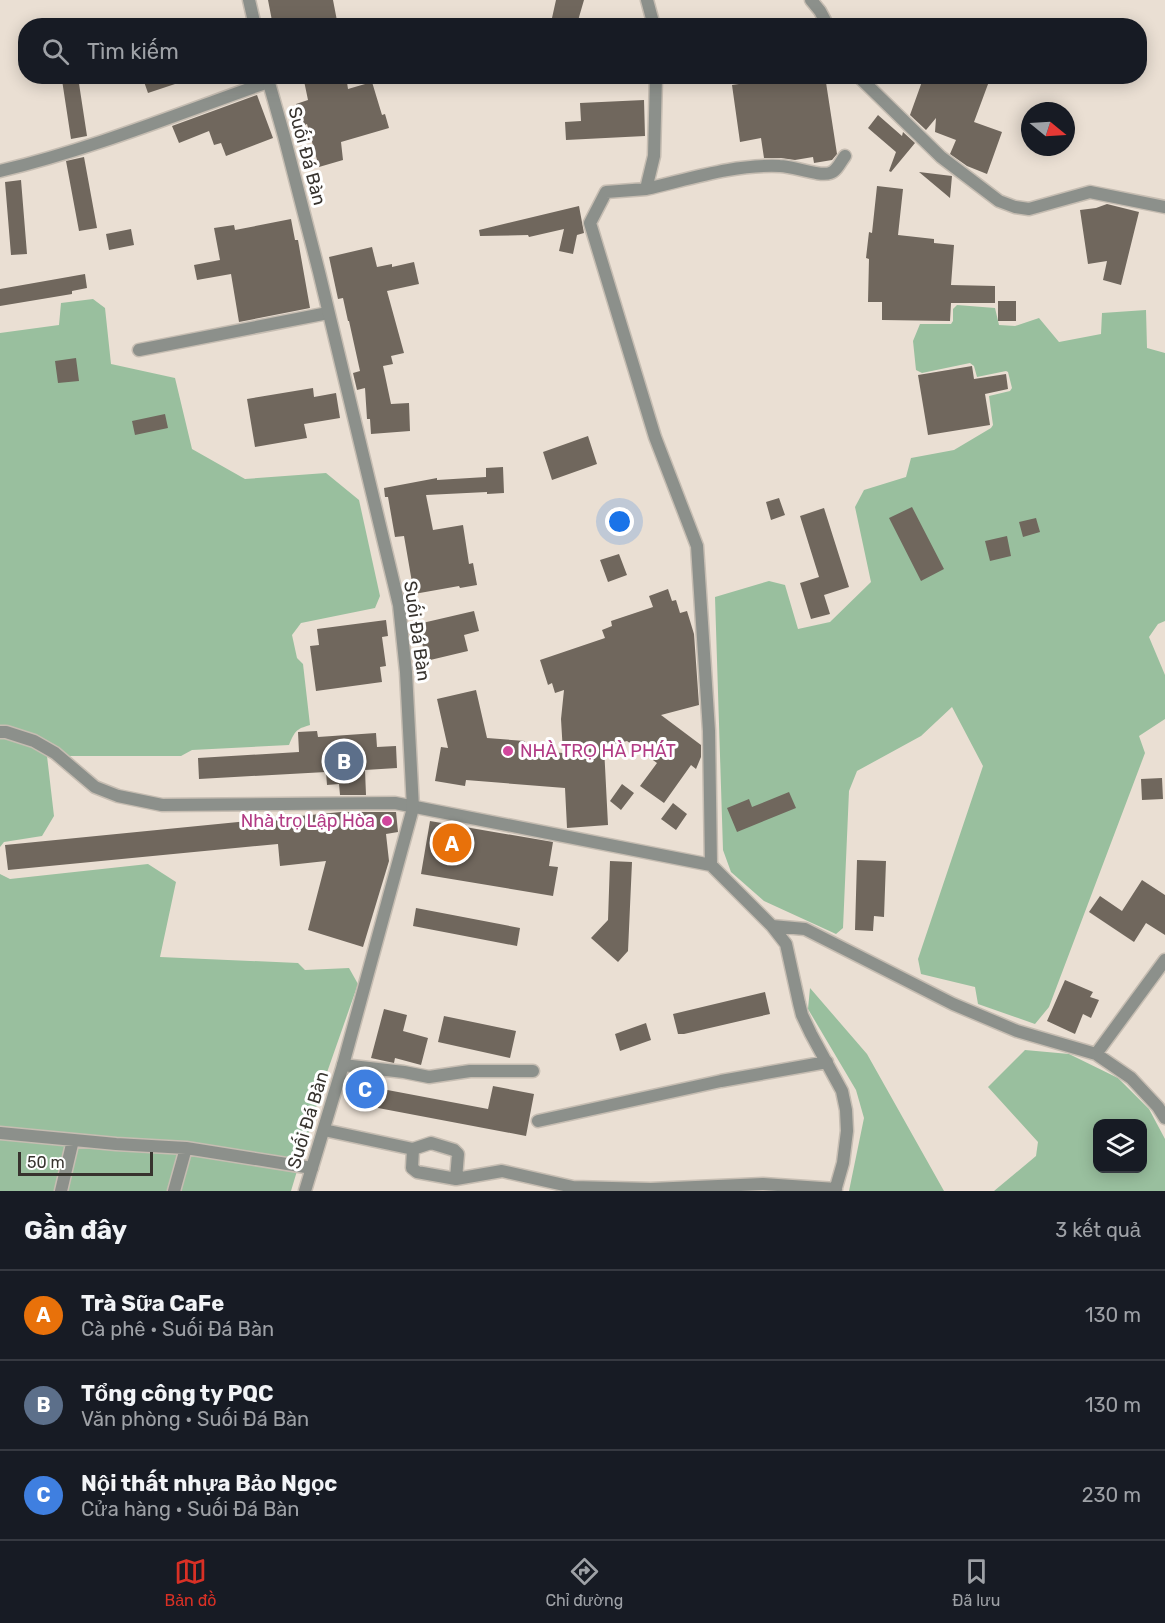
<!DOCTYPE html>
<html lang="vi">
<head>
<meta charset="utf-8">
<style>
	:root { --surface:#171b24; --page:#20242c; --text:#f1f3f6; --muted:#9ea1a6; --line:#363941; --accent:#d93025 }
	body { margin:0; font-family:Rubik,sans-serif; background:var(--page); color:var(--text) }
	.controls { position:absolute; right:18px; bottom:18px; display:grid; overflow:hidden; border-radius:12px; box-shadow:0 3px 15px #0003 }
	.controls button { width:54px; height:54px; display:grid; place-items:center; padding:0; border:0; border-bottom:2px solid var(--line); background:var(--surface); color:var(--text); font:30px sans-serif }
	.compass { position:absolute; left:1021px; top:102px; width:54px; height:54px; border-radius:50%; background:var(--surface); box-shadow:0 3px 15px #0003; rotate:108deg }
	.scale { position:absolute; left:18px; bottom:15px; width:135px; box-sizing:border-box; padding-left:6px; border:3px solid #37332e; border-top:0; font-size:16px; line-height:21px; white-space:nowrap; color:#37332e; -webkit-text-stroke:4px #fff; paint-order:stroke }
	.you { position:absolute; left:620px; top:522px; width:21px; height:21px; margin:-15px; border:4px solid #fff; border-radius:50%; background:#1a73e8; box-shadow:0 0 0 9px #1a73e833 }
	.badge { display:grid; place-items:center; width:39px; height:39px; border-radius:50%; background:var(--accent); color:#fff; font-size:20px; font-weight:700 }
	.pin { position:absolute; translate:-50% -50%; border:3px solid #fff; box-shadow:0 2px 6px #0006 }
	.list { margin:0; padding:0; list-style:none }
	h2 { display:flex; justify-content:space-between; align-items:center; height:78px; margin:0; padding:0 24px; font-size:26px }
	h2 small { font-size:20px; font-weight:400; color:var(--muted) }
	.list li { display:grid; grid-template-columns:39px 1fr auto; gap:18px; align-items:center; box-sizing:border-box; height:90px; padding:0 24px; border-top:2px solid var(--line) }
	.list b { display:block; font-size:22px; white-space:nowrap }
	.list p { margin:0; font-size:20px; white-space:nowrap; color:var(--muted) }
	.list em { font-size:20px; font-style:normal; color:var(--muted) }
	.icon { flex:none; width:33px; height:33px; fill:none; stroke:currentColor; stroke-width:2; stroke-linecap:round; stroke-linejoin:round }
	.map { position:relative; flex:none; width:1165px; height:1191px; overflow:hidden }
	.search { position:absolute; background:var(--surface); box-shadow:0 3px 15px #0003; left:18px; right:18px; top:18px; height:66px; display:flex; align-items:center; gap:15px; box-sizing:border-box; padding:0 21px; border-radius:24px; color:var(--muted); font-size:22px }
	.sheet { height:348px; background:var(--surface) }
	nav { display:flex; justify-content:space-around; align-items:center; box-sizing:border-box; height:84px; border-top:2px solid var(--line); background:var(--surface); font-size:16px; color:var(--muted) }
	nav a { display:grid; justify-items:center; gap:3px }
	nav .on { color:var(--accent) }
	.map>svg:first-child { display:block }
	.green { fill:#99bf9e; fill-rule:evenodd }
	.building { fill:#70675d }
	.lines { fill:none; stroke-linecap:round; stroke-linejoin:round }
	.minor-casing { stroke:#c6bdb2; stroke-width:15 }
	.tertiary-casing { stroke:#c6bdb2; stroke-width:15 }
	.minor { stroke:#8c908b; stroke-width:12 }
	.tertiary { stroke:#8c908b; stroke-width:12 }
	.hotel-dot { fill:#d1479c; stroke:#fff; stroke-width:2 }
	.labels { text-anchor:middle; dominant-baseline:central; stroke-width:6; stroke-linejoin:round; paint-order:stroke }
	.street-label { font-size:18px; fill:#37332e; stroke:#fff }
	.hotel-label { font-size:18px; fill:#b23c85; stroke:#fff; text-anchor:start }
</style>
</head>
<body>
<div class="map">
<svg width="1165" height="1191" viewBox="0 0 1165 1191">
	<rect width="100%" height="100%" fill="#eadfd3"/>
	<path class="green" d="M93,299L105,308L111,364L175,378L192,449L245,479L326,473L359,500L380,596L375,608L301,623L292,635L297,658L303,664L310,725C296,729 295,731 289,745L192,750L181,756H47L54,816L42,836L4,842L0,847V333L59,325L61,303Z
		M957,305L995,308L999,325L1015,326L1039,318L1059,342L1101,334L1102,313L1146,310L1147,348L1165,353V621L1158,624L1149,637L1165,675V719L1139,736L1145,753L1049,1007L1035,1024L978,1004L975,987L921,974L918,959L983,766L952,707L921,736L857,771L849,791L843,928L836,934L764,901L731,872L723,850L715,597L769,581L785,585L798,629L830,622L871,582L855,507L864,490L906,477L911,458L954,450L991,428L993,425L989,396L1010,391L1012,388L1008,372L1006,371L977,377L974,366L970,363L922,373L916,370L913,341L920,324H951L953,321V309Z
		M0,859V874L10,879L148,864L176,882L160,957L298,963L305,970L349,968L358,984L324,1081L291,1191H0Z
		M810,988L867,1054L944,1191H849L864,1118L856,1090L808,1009Z
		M1025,1050L1069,1054L1118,1078L1149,1109L1165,1139V1191H994L1036,1156L1038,1142L988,1087ZM1098,1124H1142V1168H1098Z"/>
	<path class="building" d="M268,0H333L338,26H273Z
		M556,0H584L577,24L552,18Z
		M142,76H190V79L148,93Z
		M303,76H346L348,89L372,82L382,115L385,114L389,128L341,142L343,160L319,167L307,124L303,126L296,104L308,100Z
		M760,76H825L837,154L832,160L814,163L813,157L795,160L781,158H764L761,138L740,142L732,85L753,82L752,78Z
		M924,76H991L974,122L1002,132L987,174L967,166L950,154L956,140L935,132L936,118L926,130L910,115Z
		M78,77L87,136L71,139L62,80Z
		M257,95L273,138L226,156L221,143L214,145L209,131L179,143L172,126Z
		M644,100L645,136L566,140L565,122L581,121L580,103Z
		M878,115L902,136L903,132L915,143L891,172L889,171L896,152L868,128Z
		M84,157L97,228L79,231L66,161Z
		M919,172L952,176L950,198Z
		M21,180L27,254L11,255L5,182Z
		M877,186L903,189L898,235L934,239V243L954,245L951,285L995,286V303H951L950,321L882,320V302H868L869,259L866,258L869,232L872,233Z
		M1107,204L1139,212L1121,285L1103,280L1107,261L1088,264L1080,210L1096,208Z
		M579,206L584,233L577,235L573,254L559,251L564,229L529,237L528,235L480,236L479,230Z
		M291,219L295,240H298L310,308L239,322L231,274L197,280L194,265L220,260L214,228L234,225L235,230Z
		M131,229L134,245L109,250L106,234Z
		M372,247L377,267L392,264V267L414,262L419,284L387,291L404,353L391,356L393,364L383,366L391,404L409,403L410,431L371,434L370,419H367L365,388L357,390L353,373L360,371L349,321H348L343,298L338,299L329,257Z
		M85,274L87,288L72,291V294L0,306V289Z
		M998,301H1016V321H998Z
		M76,358L79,381L58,383L55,361Z
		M972,366L974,379L1006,374L1008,389L985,394L990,425L928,435L918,375Z
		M313,388L314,397L336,393L340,418L304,424L307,438L255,447L247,399Z
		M165,414L168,428L135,435L132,421Z
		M588,436L597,464L552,480L543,452Z
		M503,467L504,493L487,494V492L426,495L433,530L463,525L469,564L473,563L477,585L460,588L459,586L414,594L404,536L395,537L388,497H385L384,488L437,478V480L486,477V468Z
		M779,498L785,515L771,520L766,502Z
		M912,507L944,569L921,581L889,518Z
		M824,508L849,587L824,595L830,614L811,619L800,583L819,577L800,516Z
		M1036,518L1040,532L1023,537L1019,522Z
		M1007,536L1011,556L990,561L985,541Z
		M619,554L627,575L608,582L600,560Z
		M668,589L672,601L676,600L680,613L687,611L694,634L699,705L661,715L701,745V757L696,769L691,765L664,803L640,786L657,763L627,741L604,747L608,825L567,828L565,788L466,780L465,786L435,781L441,747L448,748L437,699L476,690L487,738L525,741V750L563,753L561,719L564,690L555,693L552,683L548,685L540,660L605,638L602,630L612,626L611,621L653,607L649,596Z
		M474,611L479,631L464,635L468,651L426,661L418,624Z
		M386,620L388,636L382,637L386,666L380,667L382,682L316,691L310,646L319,645L317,629Z
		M317,731L318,737L376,733L377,747L396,746L397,768L365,770L366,795H340L339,784L327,785L326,772L199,779L198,758L299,752L298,732Z
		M1162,778L1163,799L1142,800L1141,779Z
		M622,784L634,793L621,810L610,801Z
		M789,792L796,808L737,832L727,808L749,799L752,807Z
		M673,803L687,814L676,830L661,819Z
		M341,812H396L398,832L386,834L389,861L363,947L308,930L326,861L280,866L278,844L8,870L5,845Z
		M430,821L553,842L549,866L558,867L553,896L421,874Z
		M857,860L886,861L884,917L874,916L873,931L855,930Z
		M610,861L632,862L628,951L618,962L591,938L608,920Z
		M1142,880L1165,895V935L1146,923L1134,942L1089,912L1100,896L1122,911Z
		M416,908L520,928L517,946L413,926Z
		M1065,980L1093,992L1090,997L1099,1000L1091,1018L1083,1014L1075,1034L1047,1021Z
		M765,992L770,1014L684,1034H678L673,1014Z
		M384,1009L407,1015L403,1031L428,1038L421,1065L395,1058L394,1063L371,1058Z
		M444,1016L516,1031L510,1058L438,1042Z
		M646,1023L651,1040L620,1051L615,1034Z
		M361,1085L488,1109L493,1086L534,1094L526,1136L357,1104Z"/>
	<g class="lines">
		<defs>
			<path id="minor" d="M647,0L654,26
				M811,0L820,11L828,26
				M656,76L654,156L646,189L606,192L590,223L655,437L697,546L709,731L711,865
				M858,76L941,157L999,201L1015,207L1029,209L1090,192L1165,207
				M0,171C92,149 180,113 268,82
				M646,189C690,179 734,164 780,166C793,166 820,177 830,173C837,171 841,161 845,156
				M139,350L328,313
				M0,732H6L34,741L55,753L95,787L118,796L162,805L395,803L711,865L772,926L805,929L953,1004L1017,1031L1096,1054L1131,1078L1158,1107L1165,1118
				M772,926L786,944L799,1003L802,1015L811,1034L842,1091L846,1110L847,1131L843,1163L835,1191
				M1096,1054L1165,960
				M343,1065L404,1072L429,1077L470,1071H533
				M538,1121L721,1081L827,1062
				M324,1130L413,1149L431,1143L454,1150L458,1154L456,1179
				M0,1133L116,1144L186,1148L312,1168
				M413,1149L412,1168L417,1172L456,1179L502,1171L573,1187L651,1189L763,1184L836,1189
				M61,1191L73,1140
				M174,1191L186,1148"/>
			<path id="tertiary" d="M249,0L255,26
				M267,76L284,136L319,272L399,605L406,672L413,808L343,1065L305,1191"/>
		</defs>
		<use href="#minor" class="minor-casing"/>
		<use href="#tertiary" class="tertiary-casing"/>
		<use href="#minor" class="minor"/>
		<use href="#tertiary" class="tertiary"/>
	</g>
	<g class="hotel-dot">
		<circle cx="508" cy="751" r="6"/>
		<circle cx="387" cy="821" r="6"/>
	</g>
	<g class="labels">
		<g class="street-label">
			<text transform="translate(307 156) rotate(75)">Suối Đá Bàn</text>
			<text transform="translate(417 631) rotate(82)">Suối Đá Bàn</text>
			<text transform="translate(308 1120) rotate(-73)">Suối Đá Bàn</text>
		</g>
		<g class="hotel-label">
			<text x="520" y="751">NHÀ TRỌ HÀ PHÁT</text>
			<text x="375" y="821" text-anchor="end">Nhà trọ Lập Hòa</text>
		</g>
	</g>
</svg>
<div class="controls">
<button><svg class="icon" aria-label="layers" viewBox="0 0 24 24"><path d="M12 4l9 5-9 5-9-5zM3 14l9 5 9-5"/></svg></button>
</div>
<svg class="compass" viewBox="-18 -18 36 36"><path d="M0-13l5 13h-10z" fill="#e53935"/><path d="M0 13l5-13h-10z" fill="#9ea1a6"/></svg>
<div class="scale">50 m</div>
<div class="you"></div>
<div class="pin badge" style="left:452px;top:843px;background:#e8710a">A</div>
<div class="pin badge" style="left:344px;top:761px;background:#5c6f8a">B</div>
<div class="pin badge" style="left:365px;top:1089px;background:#3f7fe0">C</div>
<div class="search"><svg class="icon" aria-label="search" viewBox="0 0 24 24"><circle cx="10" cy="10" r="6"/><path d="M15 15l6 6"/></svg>Tìm kiếm</div>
</div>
<section class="sheet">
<h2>Gần đây<small>3 kết quả</small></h2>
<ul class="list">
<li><span class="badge" style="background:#e8710a">A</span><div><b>Trà Sữa CaFe</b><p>Cà phê · Suối Đá Bàn</p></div><em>130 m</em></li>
<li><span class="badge" style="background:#5c6f8a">B</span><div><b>Tổng công ty PQC</b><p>Văn phòng · Suối Đá Bàn</p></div><em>130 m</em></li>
<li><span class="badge" style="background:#3f7fe0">C</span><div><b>Nội thất nhựa Bảo Ngọc</b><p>Cửa hàng · Suối Đá Bàn</p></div><em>230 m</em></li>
</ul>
</section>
<nav>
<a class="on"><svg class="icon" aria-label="map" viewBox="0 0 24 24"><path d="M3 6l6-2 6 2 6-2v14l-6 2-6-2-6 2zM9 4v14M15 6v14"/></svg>Bản đồ</a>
<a><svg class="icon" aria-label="directions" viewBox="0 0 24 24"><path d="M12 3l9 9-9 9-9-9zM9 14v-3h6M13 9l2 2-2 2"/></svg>Chỉ đường</a>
<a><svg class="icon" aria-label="saved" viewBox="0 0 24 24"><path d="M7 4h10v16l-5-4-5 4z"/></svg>Đã lưu</a>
</nav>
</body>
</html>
